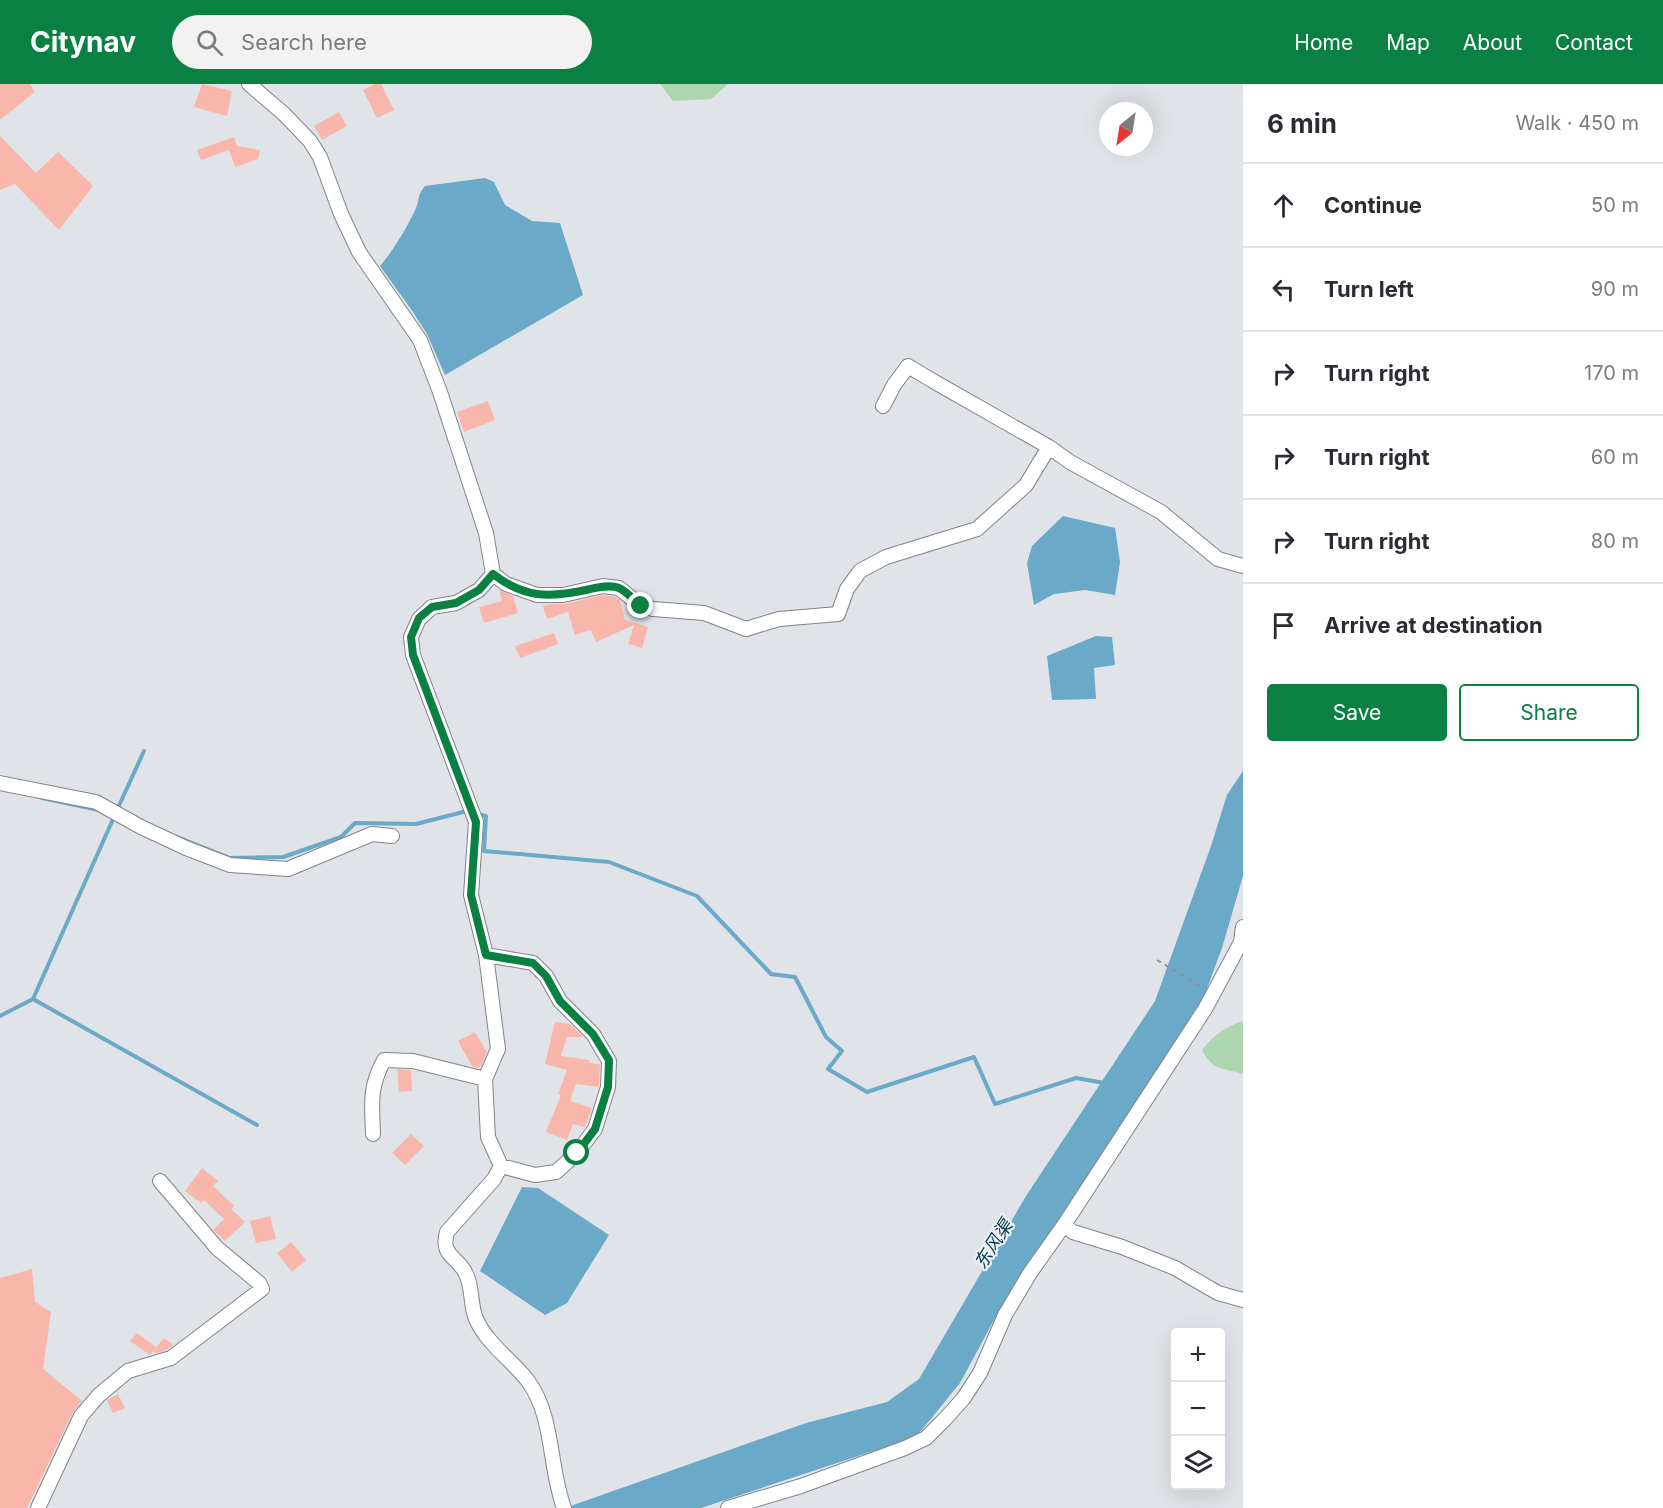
<!DOCTYPE html>
<html lang="en">
<head>
<meta charset="utf-8">
<style>
	:root { --surface:#fff; --page:#f2f2f3; --text:#2b2b33; --muted:#7c7c81; --line:#e1e1e2; --accent:#0b8043 }
	body { margin:0; font-family:Inter,"Noto Sans SC",sans-serif; background:var(--page); color:var(--text) }
	.controls { position:absolute; right:18px; bottom:18px; display:grid; overflow:hidden; border-radius:6px; box-shadow:0 6px 24px #0002 }
	.controls button { width:54px; height:54px; display:grid; place-items:center; padding:0; border:0; border-bottom:2px solid var(--line); background:var(--surface); color:var(--text); font:30px sans-serif }
	.compass { position:absolute; left:1099px; top:18px; width:54px; height:54px; border-radius:50%; background:var(--surface); box-shadow:0 6px 24px #0002; rotate:210deg }
	.stop { position:absolute; width:18px; height:18px; margin:-14px; border:4px solid #0b8043; border-radius:50%; background:#fff }
	.stop.end { background:#0b8043; border-color:#fff; box-shadow:0 2px 6px #0008 }
	.list { margin:0; padding:0; list-style:none }
	h2 { display:flex; justify-content:space-between; align-items:center; height:78px; margin:0; padding:0 24px; font-size:26px }
	h2 small { font-size:20px; font-weight:400; color:var(--muted) }
	.list li { display:grid; grid-template-columns:39px 1fr auto; gap:18px; align-items:center; box-sizing:border-box; height:84px; padding:0 24px; border-top:2px solid var(--line) }
	.list b { display:block; font-size:22px; white-space:nowrap }
	.list em { font-size:20px; font-style:normal; color:var(--muted) }
	.actions { display:flex; gap:12px; padding:18px 24px }
	.actions a { flex:1; padding:14px 0; border:2px solid var(--accent); border-radius:6px; text-align:center; font-size:21px; color:var(--accent) }
	.actions .main { background:var(--accent); color:#fff }
	.icon { flex:none; width:33px; height:33px; fill:none; stroke:currentColor; stroke-width:2; stroke-linecap:round; stroke-linejoin:round }
	.map { position:relative; flex:none; width:1243px; height:1424px; overflow:hidden }
	header { display:flex; align-items:center; gap:36px; box-sizing:border-box; height:84px; padding:0 30px; background:var(--accent); color:#fff }
	header strong { font-size:28px }
	nav { display:flex; gap:33px; margin-inline-start:auto; font-size:21px }
	.search { width:420px; height:54px; background:var(--page); display:flex; align-items:center; gap:15px; box-sizing:border-box; padding:0 21px; border-radius:33px; color:var(--muted); font-size:22px }
	main { display:flex }
	aside { flex:1; background:var(--surface) }
	.map>svg:first-child { display:block }
	.green { fill:#acd5b0 }
	.water { fill:#6aa9c7 }
	.lines { fill:none; stroke-linecap:round; stroke-linejoin:round }
	.stream { stroke:#6aa9c7; stroke-width:4 }
	.building { fill:#f8b7aa }
	.minor-casing { stroke:#808387; stroke-width:16 }
	.path { stroke:#8e9194; stroke-width:2; stroke-dasharray:4.5 4.5; stroke-linecap:butt }
	.minor { stroke:#fff; stroke-width:14 }
	.route { stroke:#0b8043; stroke-width:8 }
	.labels { text-anchor:middle; dominant-baseline:central; stroke-width:4.5; stroke-linejoin:round; paint-order:stroke }
	.water-label { font-size:18px; font-style:italic; fill:#003a4f; stroke:#edf1f5 }
</style>
</head>
<body>
<header>
<strong>Citynav</strong>
<div class="search"><svg class="icon" aria-label="search" viewBox="0 0 24 24"><circle cx="10" cy="10" r="6"/><path d="M15 15l6 6"/></svg>Search here</div>
<nav><a>Home</a><a>Map</a><a>About</a><a>Contact</a></nav>
</header>
<main>
<div class="map">
<svg width="1243" height="1424" viewBox="0 0 1243 1424">
	<rect width="100%" height="100%" fill="#e0e4e8"/>
	<path class="green" d="M660,0H728L711,15L673,17Z
		M1243,937V990C1223,984 1213,987 1202,966C1212,952 1227,942 1243,937Z"/>
	<path class="water" d="M485,94L494,98L505,121L532,137L560,139L583,211L445,291L427,250L413,228L380,182C393,167 408,142 416,124C420,114 417,112 425,102Z
		M1063,432L1115,444L1120,478L1115,511L1085,506L1054,510L1034,521L1027,479L1032,462Z
		M1096,552L1112,553L1115,581L1094,584L1096,615L1052,616L1047,572Z
		M1243,687V792L1222,864L1199,926L1001,1223L960,1299L916,1353L701,1424H565L806,1339L887,1318L919,1295L1026,1112L1155,917L1211,762L1227,711Z
		M522,1103L538,1104L609,1151L567,1219L545,1231L480,1187Z"/>
	<g class="lines">
		<path class="stream" d="M42,714L99,726
			M117,726L144,667
			M477,730L486,732L484,767L609,778L697,812L771,890L795,893L826,953L842,967L828,985L867,1008L974,973L995,1020L1076,994L1104,999
			M177,753L230,774L283,773L341,753L355,739L416,740L467,727L470,728
			M33,915L257,1041
			M0,932L33,915L114,733"/>
	</g>
	<path class="building" d="M0,0H30L35,8L0,36Z
		M202,0L232,7L227,32L194,23Z
		M375,0H381L394,26L377,34L363,6Z
		M339,28L347,42L322,56L314,42Z
		M0,52L36,89L58,68L93,102L59,146L15,100L0,106Z
		M234,53L237,62L260,66L258,75L235,83L229,66L201,76L197,66Z
		M488,317L495,336L464,348L457,328Z
		M499,506L513,512L518,529L484,539L479,523L502,517Z
		M603,511L615,513L620,516L625,536L648,543L642,564L628,560L634,541L596,558L591,546L575,551L568,528L547,535L543,522L550,520H565Z
		M554,549L558,560L520,574L515,562Z
		M555,938L570,940L583,953H567L561,972L589,976V979L600,980L599,1003L576,1000L570,1017L592,1024L585,1043L573,1040L567,1056L546,1048L561,1011L558,1010L567,986L545,980Z
		M475,948L487,968L481,982L477,984L472,982L458,957Z
		M397,985L411,986L412,1007L399,1008Z
		M411,1050L424,1062L405,1081L392,1069Z
		M202,1084L218,1097L213,1102L234,1122L231,1125L245,1138L225,1157L213,1146L224,1135L204,1116L201,1119L185,1107Z
		M270,1132L276,1155L256,1159L250,1137Z
		M291,1158L306,1176L292,1188L277,1169Z
		M32,1185L35,1218L51,1228L43,1285L82,1317L73,1328L27,1424H0V1194Z
		M137,1249L156,1263L150,1271L130,1257Z
		M164,1254L173,1260L167,1266L156,1269L153,1267Z
		M118,1310L125,1324L113,1329L107,1316Z"/>
	<g class="lines">
		<defs>
			<path id="minor" d="M249,0L284,30L310,57L320,73L341,130L359,168L420,256L440,308L486,449L493,490L506,500L537,511H563L603,502L619,504L641,522L653,525L704,529L746,545L779,535L838,530L847,505L860,487L886,473L977,445L1026,401L1049,363L1070,378L1161,428L1218,475L1243,482
				M883,322L894,301L908,282L933,297L1049,363
				M493,490L479,506L456,519L432,523L419,535L411,553L413,571L476,738L471,811L486,871L498,965L485,995L488,1053L501,1082L494,1095L447,1148C440,1173 458,1172 466,1190C473,1204 470,1221 476,1235C487,1260 512,1276 528,1297C554,1332 549,1384 564,1424
				M0,699L96,718L141,743L186,764L230,781L288,785L372,750L392,752
				M486,871L533,879L546,892L560,917L593,950L609,977L608,1003L595,1045L577,1069L556,1088L535,1091L501,1082
				M373,1050C372,1019 369,1004 384,976L413,977L485,995
				M1064,1141L1073,1148L1122,1163L1175,1184L1218,1209L1243,1216
				M38,1424L81,1332L99,1311L128,1287L171,1274L262,1205L259,1199L217,1164L160,1097
				M728,1424L801,1402L905,1364L926,1354L945,1335L963,1315L980,1289L1005,1231L1030,1189L1064,1141L1205,925L1241,858L1243,843"/>
		</defs>
		<use href="#minor" class="minor-casing"/>
		<path class="path" d="M1157,876L1203,904"/>
		<use href="#minor" class="minor"/>
	</g>
	<g class="lines">
		<path class="route" d="M577,1069L595,1045L608,1003L609,976L593,950L560,917L546,892L533,879L486,871L471,811L476,738L413,571L411,553L419,534L432,523L456,519L479,506L493,490C524,514 549,514 586,506C596,504 609,500 619,504C626,507 634,516 641,522"/>
	</g>
	<g class="labels">
		<g class="water-label">
			<text transform="translate(993 1160) rotate(-57)">东风渠</text>
		</g>
	</g>
</svg>
<div class="controls">
<button>+</button>
<button>−</button>
<button><svg class="icon" aria-label="layers" viewBox="0 0 24 24"><path d="M12 4l9 5-9 5-9-5zM3 14l9 5 9-5"/></svg></button>
</div>
<svg class="compass" viewBox="-18 -18 36 36"><path d="M0-13l5 13h-10z" fill="#e53935"/><path d="M0 13l5-13h-10z" fill="#7c7c81"/></svg>
<div class="stop" style="left:577px;top:1069px"></div>
<div class="stop end" style="left:641px;top:522px"></div>
</div>
<aside>
<h2>6 min<small>Walk · 450 m</small></h2>
<ul class="list">
<li><svg class="icon" aria-label="ahead" viewBox="0 0 24 24"><path d="M12 20V5M6 11l6-6 6 6"/></svg><div><b>Continue</b></div><em>50 m</em></li>
<li><svg class="icon" aria-label="left" viewBox="0 0 24 24"><path d="M17 20v-9H6M10 6l-5 5 5 5"/></svg><div><b>Turn left</b></div><em>90 m</em></li>
<li><svg class="icon" aria-label="right" viewBox="0 0 24 24"><path d="M7 20v-9h11M14 6l5 5-5 5"/></svg><div><b>Turn right</b></div><em>170 m</em></li>
<li><svg class="icon" aria-label="right" viewBox="0 0 24 24"><path d="M7 20v-9h11M14 6l5 5-5 5"/></svg><div><b>Turn right</b></div><em>60 m</em></li>
<li><svg class="icon" aria-label="right" viewBox="0 0 24 24"><path d="M7 20v-9h11M14 6l5 5-5 5"/></svg><div><b>Turn right</b></div><em>80 m</em></li>
<li><svg class="icon" aria-label="arrive" viewBox="0 0 24 24"><path d="M6 21V4h12l-3 4 3 4H6"/></svg><div><b>Arrive at destination</b></div></li>
</ul>
<div class="actions"><a class="main">Save</a><a>Share</a></div>
</aside>
</main>
</body>
</html>
